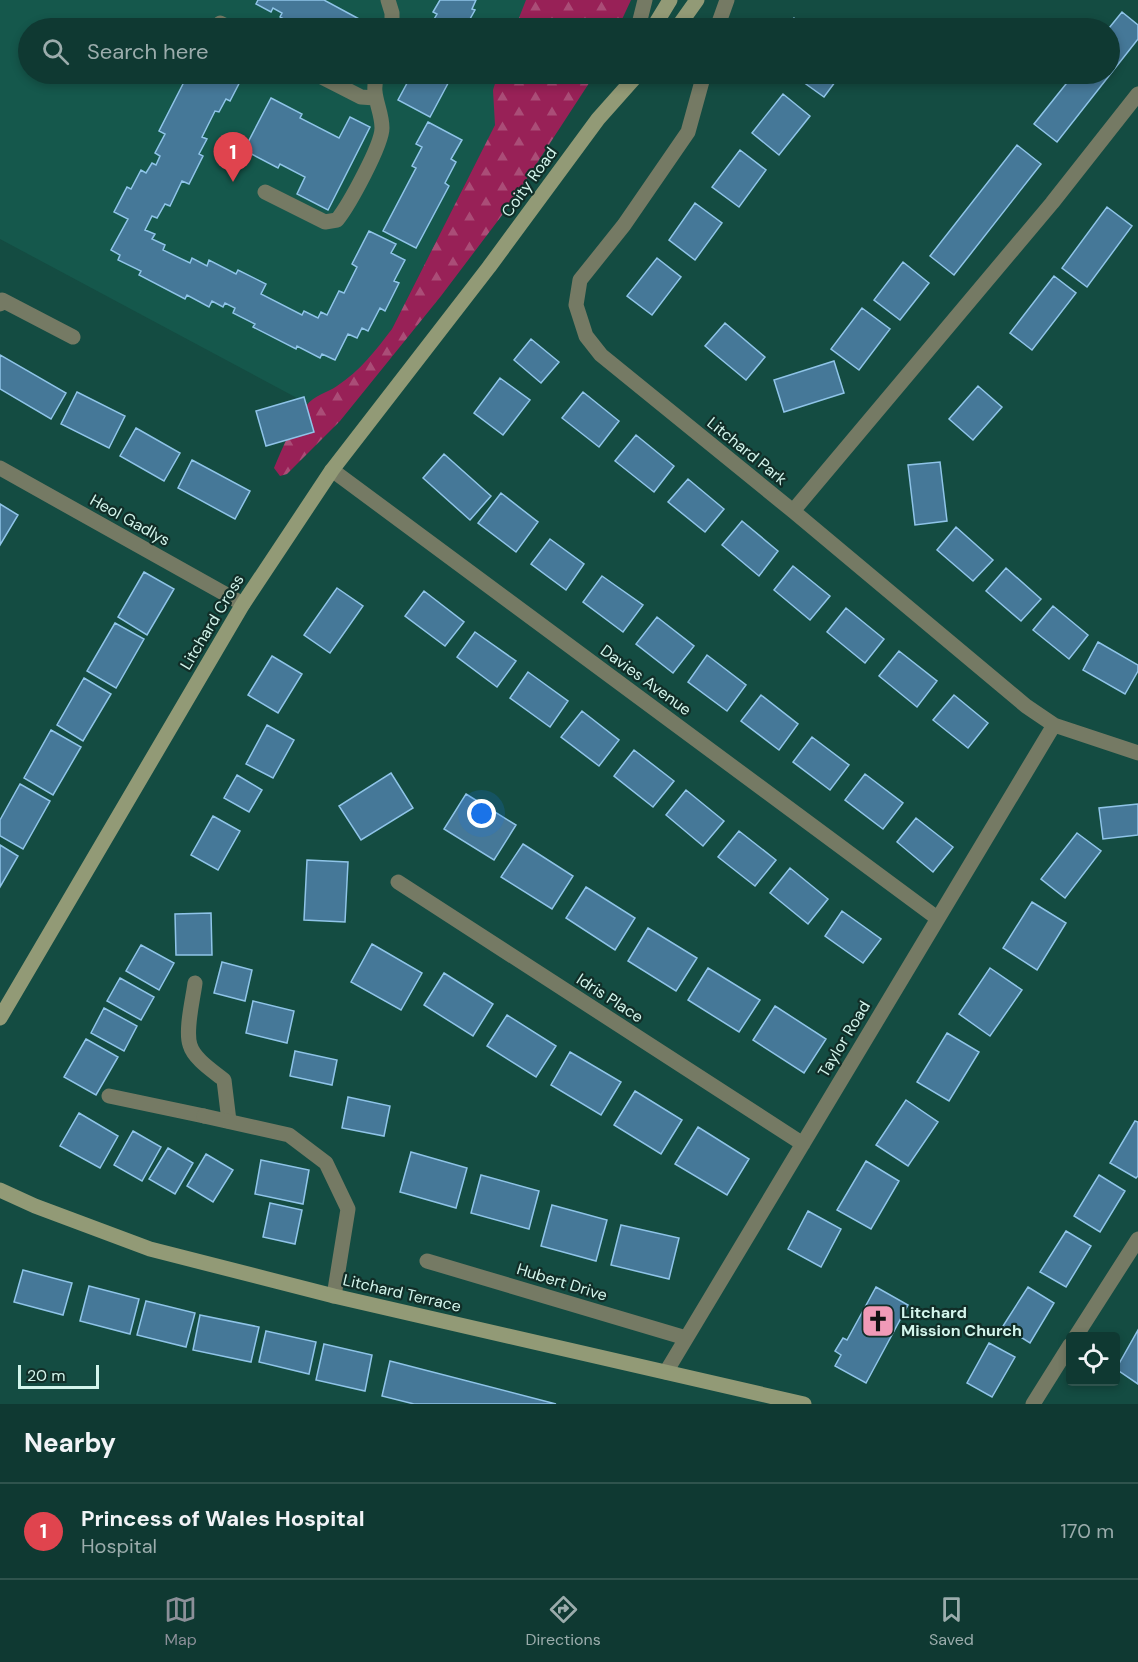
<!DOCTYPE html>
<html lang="en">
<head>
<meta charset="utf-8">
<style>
	:root { --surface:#0f3932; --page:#18403a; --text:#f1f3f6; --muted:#9bacac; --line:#2f534d; --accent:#8c9099 }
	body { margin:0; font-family:"DM Sans",sans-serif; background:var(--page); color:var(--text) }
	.controls { position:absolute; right:18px; bottom:18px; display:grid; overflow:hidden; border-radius:6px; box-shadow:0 3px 9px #0003 }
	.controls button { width:54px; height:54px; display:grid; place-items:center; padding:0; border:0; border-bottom:2px solid var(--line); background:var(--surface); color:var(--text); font:30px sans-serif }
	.scale { position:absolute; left:18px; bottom:15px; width:81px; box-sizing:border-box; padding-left:6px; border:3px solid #d3f5ec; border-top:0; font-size:16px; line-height:21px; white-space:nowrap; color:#d3f5ec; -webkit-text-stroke:4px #112e28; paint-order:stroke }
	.you { position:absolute; left:482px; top:814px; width:21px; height:21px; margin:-15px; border:4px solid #fff; border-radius:50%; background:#1a73e8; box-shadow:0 0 0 9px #1a73e833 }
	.badge { display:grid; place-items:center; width:39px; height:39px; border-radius:50%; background:var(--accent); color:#fff; font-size:20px; font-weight:700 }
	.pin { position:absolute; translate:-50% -50px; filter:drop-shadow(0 2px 3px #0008) }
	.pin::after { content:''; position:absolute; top:32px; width:21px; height:18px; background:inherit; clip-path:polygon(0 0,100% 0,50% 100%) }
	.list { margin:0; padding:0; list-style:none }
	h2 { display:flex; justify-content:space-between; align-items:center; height:78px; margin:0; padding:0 24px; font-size:26px }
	h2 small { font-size:20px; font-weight:400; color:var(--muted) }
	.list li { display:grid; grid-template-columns:39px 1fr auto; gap:18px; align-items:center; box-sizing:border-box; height:96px; padding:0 24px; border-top:2px solid var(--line) }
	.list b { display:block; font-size:22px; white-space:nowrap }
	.list p { margin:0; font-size:20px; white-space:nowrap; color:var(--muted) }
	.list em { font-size:20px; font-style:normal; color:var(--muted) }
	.icon { flex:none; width:33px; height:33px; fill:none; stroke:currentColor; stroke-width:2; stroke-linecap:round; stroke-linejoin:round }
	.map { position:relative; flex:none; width:1138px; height:1404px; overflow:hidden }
	.search { position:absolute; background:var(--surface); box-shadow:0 3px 9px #0003; left:18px; right:18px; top:18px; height:66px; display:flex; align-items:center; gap:15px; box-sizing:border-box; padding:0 21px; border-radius:33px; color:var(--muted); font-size:22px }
	.sheet { height:174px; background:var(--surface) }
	nav { display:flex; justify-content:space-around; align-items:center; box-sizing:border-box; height:84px; border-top:2px solid var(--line); background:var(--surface); font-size:16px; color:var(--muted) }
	nav a { display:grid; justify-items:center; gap:3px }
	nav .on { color:var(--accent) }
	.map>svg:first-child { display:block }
	.built { fill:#15584c }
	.forest { fill:url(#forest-firs) }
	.building { fill:#457898; stroke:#8fc4e8; stroke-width:1.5 }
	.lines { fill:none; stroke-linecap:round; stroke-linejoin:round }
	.lane { stroke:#757a64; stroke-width:15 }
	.street { stroke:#757a64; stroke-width:15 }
	.secondary { stroke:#929a76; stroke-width:15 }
	.labels { text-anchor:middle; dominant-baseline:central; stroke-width:4.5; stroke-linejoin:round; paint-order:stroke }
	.street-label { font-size:16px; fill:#d3f5ec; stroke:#112e28 }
	.poi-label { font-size:16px; font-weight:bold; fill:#d3f5ec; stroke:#112e28; text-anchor:start }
</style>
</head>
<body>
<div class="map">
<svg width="1138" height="1404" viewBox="0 0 1138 1404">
	<defs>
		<pattern id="forest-firs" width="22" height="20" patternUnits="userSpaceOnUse" patternTransform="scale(1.5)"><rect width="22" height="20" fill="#982157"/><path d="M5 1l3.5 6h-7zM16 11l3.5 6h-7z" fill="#aa4d77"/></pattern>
	</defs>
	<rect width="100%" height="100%" fill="#144c42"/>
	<path class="built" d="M0,0H547L539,28H28V74H521L392,329L340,421L0,239Z"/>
	<path class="forest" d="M526,0H631L618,28H515Z
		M498,74H595L509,206L441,296L340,421L287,474L280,476L274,468C283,447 292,424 306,406C314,395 327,393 337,386C360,371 376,350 392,329L495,125L493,90Z"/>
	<path class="building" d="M258,0H324L374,27L373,28H304L306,26L296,21L294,25L280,17L282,13L273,8L271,12L256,4Z
		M440,0H476L472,9L475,10L465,28H429L437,14L433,12Z
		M1122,12L1138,25V39L1057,142L1034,124L1074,74H1110L1109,28Z
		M794,18L808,28H786Z
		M195,74H244L230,101L226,99L219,112L215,111L202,137L207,139L199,154L203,156L189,184L182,181L170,206L165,204L157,218L152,216L145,230L155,234L152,239L165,245L163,250L190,263L192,258L207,266L209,260L236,274L238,270L266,284L261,294L302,315L304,311L318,318L321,312L327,315L339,291L344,293L357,267L352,264L369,231L396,244L391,253L405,260L394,281L399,283L385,311L380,308L368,331L362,328L357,338L348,334L335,360L322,354L320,358L297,346L296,349L253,327L255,324L233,313L235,308L225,303L223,307L212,301L209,307L187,295L185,299L139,275L141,271L118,260L120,255L111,250L128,219L114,212L127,187L131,189L141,170L146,173L152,163L156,165L160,156L155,153L165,134L159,131L186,78L191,81Z
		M412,74H453L430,117L398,100Z
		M792,74H841L824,97Z
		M783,94L810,116L779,155L752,133Z
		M271,98L302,114L300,118L339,138L350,117L370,127L328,210L297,194L305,177L280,164L278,168L244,150Z
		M428,122L462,140L451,159L456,162L445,183L449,186L416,248L383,231L416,168L412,166L422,147L416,144Z
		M1017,145L1041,164L954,275L930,256Z
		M740,150L766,170L739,207L712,187Z
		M695,203L722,223L695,260L669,240Z
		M1107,207L1132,226L1087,287L1062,268Z
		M657,258L681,277L652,315L627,296Z
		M903,262L929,283L900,320L874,300Z
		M1054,276L1076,293L1032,350L1010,333Z
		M862,308L890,329L859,370L831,349Z
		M725,323L765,357L746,380L705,346Z
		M531,339L559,362L541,383L514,360Z
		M0,355L66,393L51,419L0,389Z
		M834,361L844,393L784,412L774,380Z
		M500,378L530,400L503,435L474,413Z
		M978,386L1002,407L973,440L949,419Z
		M77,392L125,416L109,448L61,424Z
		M583,392L619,421L599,447L562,418Z
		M304,397L314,432L266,446L256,411Z
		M136,428L180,453L164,481L120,456Z
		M636,435L674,466L654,492L615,461Z
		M444,454L491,496L470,520L423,478Z
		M192,460L250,491L235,519L178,488Z
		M940,462L947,521L915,525L908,465Z
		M688,479L724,509L705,532L668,502Z
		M501,493L538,522L516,552L478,523Z
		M0,504L18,515L0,545Z
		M742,521L778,551L759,576L722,545Z
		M956,527L993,560L973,581L937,550Z
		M550,539L584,564L566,590L531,564Z
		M793,566L830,596L810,620L774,590Z
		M1006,568L1041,599L1021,621L986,591Z
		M144,572L174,589L147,635L118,617Z
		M602,576L643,605L623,632L583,602Z
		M337,588L363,606L330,653L304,635Z
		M424,591L464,622L445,646L405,616Z
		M1053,606L1088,635L1069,659L1033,630Z
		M846,608L884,639L865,663L827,632Z
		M657,617L694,646L673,673L636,644Z
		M115,623L144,639L116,688L87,671Z
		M475,632L516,661L497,687L457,657Z
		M1098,642L1138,665V671L1125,694L1083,670Z
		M899,651L937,681L917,707L879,676Z
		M707,655L746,685L727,711L688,682Z
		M272,656L302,674L278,713L248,695Z
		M528,672L568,701L550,727L510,698Z
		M84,678L111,694L83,741L57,725Z
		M761,695L798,724L779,750L741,721Z
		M954,695L988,723L968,748L933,720Z
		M582,711L619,740L599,766L561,737Z
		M267,725L294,740L273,778L246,764Z
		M51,730L81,747L53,795L24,778Z
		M812,737L849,765L830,790L793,762Z
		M634,750L674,781L653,807L614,776Z
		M391,773L413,808L361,840L339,806Z
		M865,774L903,803L883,829L845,800Z
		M237,775L262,790L249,812L224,798Z
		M20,784L50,801L23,849L0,836V820Z
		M686,790L724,821L703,846L666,815Z
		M466,794L516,825L494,860L444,829Z
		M1138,804V835L1103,839L1099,808Z
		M213,816L240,831L218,870L191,855Z
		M916,818L953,847L933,872L897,842Z
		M739,831L776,860L755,886L718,857Z
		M1077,833L1101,851L1065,898L1041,879Z
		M523,844L573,876L552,909L501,877Z
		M0,845L18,856L0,887Z
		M307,860L348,862L345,922L304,920Z
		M790,868L828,899L808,924L770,893Z
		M586,887L635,918L615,950L566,918Z
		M1032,902L1066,923L1037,970L1003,948Z
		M842,911L881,939L863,963L825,936Z
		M211,913L212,955H176L175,914Z
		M648,928L697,958L676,991L628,961Z
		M372,944L422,973L401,1010L351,982Z
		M141,945L174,963L159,990L126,971Z
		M222,962L252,970L245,1001L214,993Z
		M708,968L760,1000L739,1032L688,1000Z
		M990,968L1022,990L990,1036L959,1014Z
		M444,973L493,1004L473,1036L424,1005Z
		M120,978L154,997L141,1020L107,1001Z
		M253,1001L294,1011L287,1043L246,1033Z
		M775,1006L826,1039L804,1073L753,1040Z
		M104,1008L137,1026L124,1051L91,1033Z
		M507,1015L556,1046L536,1077L487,1046Z
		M947,1033L979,1052L949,1101L917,1082Z
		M86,1039L118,1057L96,1095L64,1077Z
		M295,1051L337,1060L332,1085L290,1076Z
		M570,1052L621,1082L601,1115L551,1085Z
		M635,1091L682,1120L661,1154L614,1125Z
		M348,1097L390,1106L384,1136L342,1128Z
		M906,1100L938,1122L908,1166L876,1145Z
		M79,1113L118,1136L100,1168L60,1146Z
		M1135,1121L1138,1122V1176L1136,1178L1110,1163Z
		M698,1127L749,1159L727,1195L675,1164Z
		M133,1131L161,1147L142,1181L114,1165Z
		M168,1148L193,1163L175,1194L149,1179Z
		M411,1152L467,1168L456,1208L400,1192Z
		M206,1154L233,1170L213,1202L187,1186Z
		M261,1160L309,1170L303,1204L255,1194Z
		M866,1161L899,1181L871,1229L837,1210Z
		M481,1175L539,1191L529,1229L471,1213Z
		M1099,1175L1125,1191L1100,1232L1074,1216Z
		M270,1203L302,1210L295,1244L263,1237Z
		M552,1205L607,1220L596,1261L541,1246Z
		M808,1211L841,1229L821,1267L788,1249Z
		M621,1225L679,1238L669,1279L611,1265Z
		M1066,1231L1091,1246L1066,1287L1040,1272Z
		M23,1270L72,1283L63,1315L14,1302Z
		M89,1286L139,1299L130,1334L80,1321Z
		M876,1287L908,1305L866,1383L835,1366L841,1355L835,1351L843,1338L847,1340Z
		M1028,1287L1054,1303L1030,1343L1003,1326Z
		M146,1301L195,1313L186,1347L137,1335Z
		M200,1315L259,1327L251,1362L193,1350Z
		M1138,1330V1384L1116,1369Z
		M266,1331L316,1342L309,1374L259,1362Z
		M989,1343L1015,1357L992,1397L967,1383Z
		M324,1344L372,1355L365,1391L316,1380Z
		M390,1361L556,1404H414L382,1396Z"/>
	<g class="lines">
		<path class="lane" d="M388,0L392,13V28
			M220,23L230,28
			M638,28L645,0
			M316,74L361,97L375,98
			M265,192L325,222L337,220C349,205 382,145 382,128C382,108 369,93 378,74
			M0,304L2,300L73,337
			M195,983C193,999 185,1030 190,1045C194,1059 213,1071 224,1080L229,1121
			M109,1096L204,1116"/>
		<path class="street" d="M717,28L727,0
			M704,74L688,132L624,225L580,280L576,305L586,336L601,355L793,511L1026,706L1054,725L1138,753
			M0,468L243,604
			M332,470L937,918
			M793,511L1052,203L1138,94
			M398,882L803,1144
			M204,1116L289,1135L326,1163L348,1209L334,1296
			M427,1261L686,1338
			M1076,1336L1138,1239
			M666,1372L1054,725
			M1033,1404L1070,1345"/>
		<path class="secondary" d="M653,28L670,0
			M677,28L697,0
			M0,1018L243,604L332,470L489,267L598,119L638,74
			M0,1190L35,1206L150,1249L334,1296L804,1404"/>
	</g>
	<defs>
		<symbol id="church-square" viewBox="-11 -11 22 22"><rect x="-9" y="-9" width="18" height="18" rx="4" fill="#f09ab7" stroke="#112e28"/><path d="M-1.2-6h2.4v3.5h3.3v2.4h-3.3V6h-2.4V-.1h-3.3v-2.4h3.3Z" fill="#111"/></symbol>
	</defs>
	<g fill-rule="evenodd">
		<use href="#church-square" x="859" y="1302" width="38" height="38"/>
	</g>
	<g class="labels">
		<g class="street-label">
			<text transform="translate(529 182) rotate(-54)">Coity Road</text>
			<text transform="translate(747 451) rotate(39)">Litchard Park</text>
			<text transform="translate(130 520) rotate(29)">Heol Gadlys</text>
			<text transform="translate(212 622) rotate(-59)">Litchard Cross</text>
			<text transform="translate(646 680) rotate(36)">Davies Avenue</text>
			<text transform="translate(610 998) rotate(33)">Idris Place</text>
			<text transform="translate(844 1039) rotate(-59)">Taylor Road</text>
			<text transform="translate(562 1282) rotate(17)">Hubert Drive</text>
			<text transform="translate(402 1293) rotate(13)">Litchard Terrace</text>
		</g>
		<g class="poi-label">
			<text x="901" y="1312">Litchard<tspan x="901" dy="18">Mission Church</tspan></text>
		</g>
	</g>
</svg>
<div class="controls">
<button><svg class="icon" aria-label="locate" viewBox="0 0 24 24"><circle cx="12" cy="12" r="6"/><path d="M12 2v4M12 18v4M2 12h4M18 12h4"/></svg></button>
</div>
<div class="scale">20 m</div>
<div class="you"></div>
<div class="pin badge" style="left:233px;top:182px;background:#e0444e">1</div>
<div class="search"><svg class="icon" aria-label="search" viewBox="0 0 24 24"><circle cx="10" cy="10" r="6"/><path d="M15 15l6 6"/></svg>Search here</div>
</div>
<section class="sheet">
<h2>Nearby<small></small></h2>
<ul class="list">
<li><span class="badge" style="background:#e0444e">1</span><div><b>Princess of Wales Hospital</b><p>Hospital</p></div><em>170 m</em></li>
</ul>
</section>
<nav>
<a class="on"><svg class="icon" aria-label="map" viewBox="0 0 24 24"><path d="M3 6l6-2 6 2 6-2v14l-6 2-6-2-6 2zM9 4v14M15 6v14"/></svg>Map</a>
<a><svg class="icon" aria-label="directions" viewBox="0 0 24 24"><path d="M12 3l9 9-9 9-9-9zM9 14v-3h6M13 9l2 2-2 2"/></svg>Directions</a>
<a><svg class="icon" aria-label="saved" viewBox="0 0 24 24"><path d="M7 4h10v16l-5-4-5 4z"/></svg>Saved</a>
</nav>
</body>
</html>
